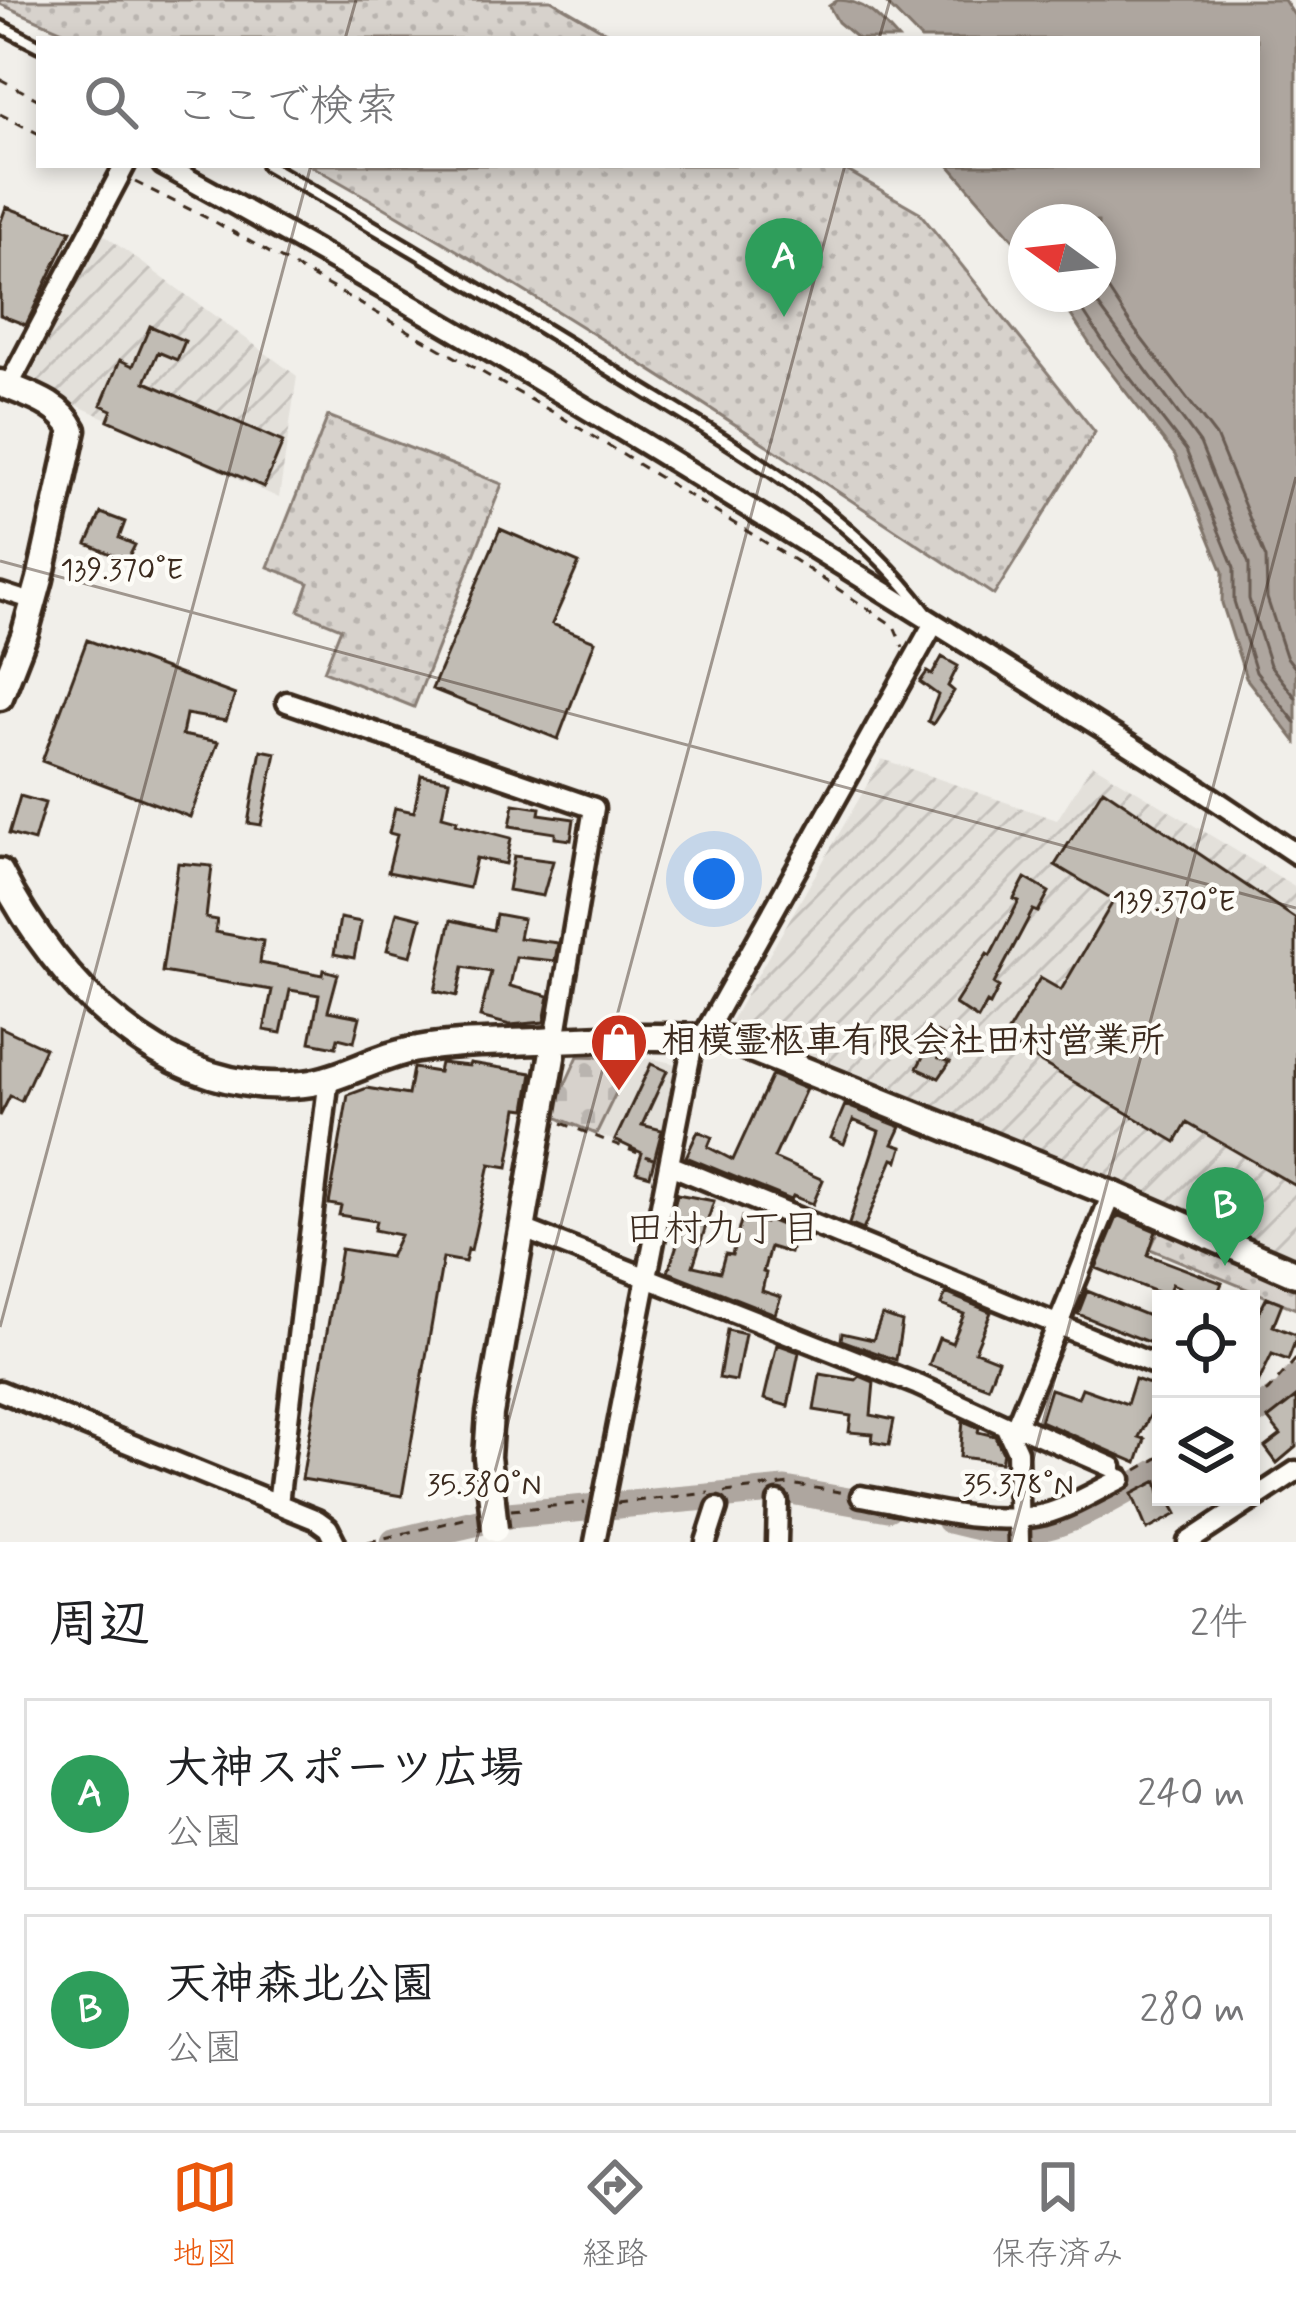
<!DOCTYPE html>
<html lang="ja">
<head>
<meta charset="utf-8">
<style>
	:root { --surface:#fff; --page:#f2f2f2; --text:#202124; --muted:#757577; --line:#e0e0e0; --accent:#ea580c }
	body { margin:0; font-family:Mynerve,"Klee One",sans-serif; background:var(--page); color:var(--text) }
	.controls { position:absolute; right:36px; bottom:36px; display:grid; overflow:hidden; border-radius:0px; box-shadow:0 6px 18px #0003 }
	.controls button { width:108px; height:108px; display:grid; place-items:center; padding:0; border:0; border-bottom:3px solid var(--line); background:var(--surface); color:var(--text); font:60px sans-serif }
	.compass { position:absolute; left:1008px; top:204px; width:108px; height:108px; border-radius:50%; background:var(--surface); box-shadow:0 6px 18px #0003; rotate:285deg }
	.you { position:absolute; left:714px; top:879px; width:42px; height:42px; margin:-30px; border:9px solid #fff; border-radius:50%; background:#1a73e8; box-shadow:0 0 0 18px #1a73e833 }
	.badge { display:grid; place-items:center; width:78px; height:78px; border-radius:50%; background:var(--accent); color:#fff; font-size:39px; font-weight:700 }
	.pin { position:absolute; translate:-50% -99px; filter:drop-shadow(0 3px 6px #0008) }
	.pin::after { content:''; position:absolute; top:63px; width:42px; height:36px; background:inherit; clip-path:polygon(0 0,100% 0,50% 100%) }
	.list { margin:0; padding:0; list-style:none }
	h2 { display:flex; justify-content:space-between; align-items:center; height:156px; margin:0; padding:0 48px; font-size:51px }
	h2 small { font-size:39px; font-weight:400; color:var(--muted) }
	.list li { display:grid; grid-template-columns:78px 1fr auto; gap:36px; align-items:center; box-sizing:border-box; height:192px; margin:0 24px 24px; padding:0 24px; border:3px solid var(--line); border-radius:0px }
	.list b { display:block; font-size:45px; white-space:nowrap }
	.list p { margin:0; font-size:39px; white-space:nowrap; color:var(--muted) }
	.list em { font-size:39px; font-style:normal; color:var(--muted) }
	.icon { flex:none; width:66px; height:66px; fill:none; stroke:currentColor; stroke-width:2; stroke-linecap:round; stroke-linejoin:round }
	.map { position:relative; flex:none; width:1296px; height:1542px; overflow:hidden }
	.search { position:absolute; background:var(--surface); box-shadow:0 6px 18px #0003; left:36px; right:36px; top:36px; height:132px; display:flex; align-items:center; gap:30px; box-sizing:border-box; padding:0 42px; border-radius:0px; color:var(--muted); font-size:45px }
	.sheet { height:588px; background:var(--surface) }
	nav { display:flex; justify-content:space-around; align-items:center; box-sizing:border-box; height:168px; border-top:3px solid var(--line); background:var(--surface); font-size:33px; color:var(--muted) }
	nav a { display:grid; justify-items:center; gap:6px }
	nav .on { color:var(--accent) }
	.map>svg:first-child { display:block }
	.built { fill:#e3e0da }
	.industrial { fill:url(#industrial-furrows) }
	.cemetery { fill:url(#cemetery-stones); stroke:#897e75; stroke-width:3 }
	.park { fill:url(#park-dots); stroke:#897e75; stroke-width:3 }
	.water { fill:#aea69f; stroke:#80746b; stroke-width:3 }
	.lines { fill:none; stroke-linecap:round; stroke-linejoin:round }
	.shore { stroke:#695c52; stroke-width:3 }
	.river { stroke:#aea69f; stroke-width:27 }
	.building { fill:#c1bcb4; stroke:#3b2a1e; stroke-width:3 }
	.service-casing { stroke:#3b2a1e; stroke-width:18 }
	.pedestrian-casing { stroke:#3b2a1e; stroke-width:22 }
	.minor-casing { stroke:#3b2a1e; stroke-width:27 }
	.tertiary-casing { stroke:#3b2a1e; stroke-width:33 }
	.path { stroke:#3b2a1e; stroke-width:3; stroke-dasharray:9 9; stroke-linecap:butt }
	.service { stroke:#fdfcf7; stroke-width:9 }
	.pedestrian { stroke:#fdfcf7; stroke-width:14 }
	.minor { stroke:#fdfcf7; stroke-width:18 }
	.tertiary { stroke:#fdfcf7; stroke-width:24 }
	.tertiary-bridge-casing { stroke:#3b2a1e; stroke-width:33; stroke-linecap:butt }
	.tertiary-bridge { stroke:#fdfcf7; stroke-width:24 }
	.ticks { fill:none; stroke:#3b2a1e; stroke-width:3; stroke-opacity:0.45 }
	.labels { text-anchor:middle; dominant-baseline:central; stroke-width:9; stroke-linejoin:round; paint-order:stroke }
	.poi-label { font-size:36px; font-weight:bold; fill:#3b2a1e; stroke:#fdfcf7; text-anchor:start }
	.neighbourhood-label { font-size:39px; fill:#3b2a1e; stroke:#fdfcf7 }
	.ticks-label { font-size:30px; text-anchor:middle; fill:#3b2a1e; stroke:#fdfcf7; stroke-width:9; stroke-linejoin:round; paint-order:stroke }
</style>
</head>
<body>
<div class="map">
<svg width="1296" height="1542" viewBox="0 0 1296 1542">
	<defs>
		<pattern id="industrial-furrows" width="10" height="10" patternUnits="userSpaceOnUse" patternTransform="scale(3)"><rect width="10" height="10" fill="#e3e0da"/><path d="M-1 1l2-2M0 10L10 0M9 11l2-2" fill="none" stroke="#c4c0bb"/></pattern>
		<pattern id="cemetery-stones" width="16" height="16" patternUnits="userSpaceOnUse" patternTransform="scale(3)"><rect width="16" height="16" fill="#d7d2cc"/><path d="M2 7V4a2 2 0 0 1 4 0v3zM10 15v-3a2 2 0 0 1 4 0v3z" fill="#b9b4af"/></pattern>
		<pattern id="park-dots" width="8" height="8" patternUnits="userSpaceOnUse" patternTransform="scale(3)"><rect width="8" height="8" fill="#d7d2cc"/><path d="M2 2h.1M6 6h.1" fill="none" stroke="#b9b4af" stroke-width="1.8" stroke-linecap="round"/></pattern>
	</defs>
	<rect width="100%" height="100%" fill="#f1efea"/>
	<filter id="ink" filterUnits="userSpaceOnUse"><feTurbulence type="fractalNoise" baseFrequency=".00833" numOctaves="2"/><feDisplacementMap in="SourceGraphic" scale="24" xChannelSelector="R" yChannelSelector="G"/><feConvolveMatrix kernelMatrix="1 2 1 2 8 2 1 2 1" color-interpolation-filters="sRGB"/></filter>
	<g filter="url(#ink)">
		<path class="built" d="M578,1056L653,1059L677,1064L681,1070L666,1157L661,1160L551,1115Z"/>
		<path class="industrial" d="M100,232L297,376L279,498L22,380Z
			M882,759L1057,820L1092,764L1296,887V1256L731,1021Z"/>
		<path class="cemetery" d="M578,1056L633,1058L596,1134L551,1115Z"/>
		<path class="park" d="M0,0H551L618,39H81L0,4Z
			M310,165H837L919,212L1095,432L994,595C770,446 545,297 310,165Z
			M328,416L502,484L414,707L324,671L341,628L299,611L309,583L268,567Z
			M1161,1225L1296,1282V1309L1150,1249Z"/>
		<path class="water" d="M838,0C865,0 881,20 898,39H858L838,22L829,6Z
			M883,0H1284L1296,18V742L1246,678L1222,603L1223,572L1175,455L1097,355L1057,294H1098V222H1026V254L949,165H1257V39H921Z"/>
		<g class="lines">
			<path class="shore" d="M1098,274L1134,329L1216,436L1266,558L1267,598L1286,656L1296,669
				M1072,294L1107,348L1186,450L1234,568V601L1256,672L1296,723
				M1090,294L1200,443L1249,564V599L1270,665L1296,698"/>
			<path class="river" d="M1251,1415L1286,1393L1296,1378
				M949,1520C967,1524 986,1530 1005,1531C1058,1535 1116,1496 1161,1470
				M394,1542L508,1515L785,1490L888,1508"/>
		</g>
		<path class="building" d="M6,207L71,231L26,325L0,315V224Z
			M150,326L185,341L177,360L158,352L145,382L283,442L264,487L108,420L112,410L101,405L120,360L133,366Z
			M101,513L125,522L119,538L135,545L127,561L87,544Z
			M500,529L579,563L552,624L595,641L558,739L432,689Z
			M87,640L235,695L226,721L186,714L182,735L218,742L190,817L42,761Z
			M942,657L958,666L948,686L954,691L933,724L928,721L938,695L920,682L927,672L932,675Z
			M261,750L276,753L261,825L248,823Z
			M421,775L449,780L442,816L457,820L456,824L511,838L506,864L476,858L469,888L388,872L397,835L389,833L395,808L414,812Z
			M1103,789L1296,919V1186L1187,1123L1176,1142L1003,1040L1040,978L1061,990L1114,900L1055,865Z
			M20,796L45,803L34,841L9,834Z
			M514,804L540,808L539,814L574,819L571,840L555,838V833L510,826Z
			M514,856L553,861L543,896L508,890Z
			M178,863L212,866L206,918L217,920L215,932L263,941L260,963L323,975L324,970L338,974L328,1011L360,1017L354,1042L338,1038L336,1047L310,1042L319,995L290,990L281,1033L264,1030L272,990L162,972Z
			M1025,878L1049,892L1038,912L1033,910L994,984L999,987L990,1005L987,1003L978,1019L955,1004L987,954L990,956L1019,901L1014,899Z
			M397,912L421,918L411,956L387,950Z
			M496,914L523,919L519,938L558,943L555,961L516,957L510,986L549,996L544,1022L510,1025L480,1017L491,972L463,967L457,996L435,991L451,920L493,930Z
			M340,918L361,922L354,958L334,954Z
			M0,1027L45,1048L21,1101L10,1096L0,1116Z
			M936,1032L949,1040L939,1058L950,1062L939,1078L917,1068Z
			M440,1063L469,1066L470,1063L532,1073L526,1109L518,1108L508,1167L490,1164L471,1250L468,1249L465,1262L443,1258L402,1496L302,1479L341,1249L390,1257L400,1235L374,1230L376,1221L339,1215L341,1206L329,1204L348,1095L367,1088L408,1095L413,1068L438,1072Z
			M651,1064L667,1071L642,1125L662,1130L650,1176L636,1172L642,1153L615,1140Z
			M772,1075L806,1089L774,1158L823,1180L813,1204L793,1196L791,1200L686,1157L698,1131L712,1137L708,1147L733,1160Z
			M845,1105L901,1127L893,1144L902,1147L898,1161L893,1159L863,1230L849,1224L879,1131L853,1120L844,1144L831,1138Z
			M677,1194L714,1201L693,1266L720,1272L725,1254L732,1255L742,1217L765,1223L766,1219L796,1231L790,1253L770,1247L763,1272L766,1273L762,1291L781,1297L775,1314L668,1272L685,1220L672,1217Z
			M1118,1215L1156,1231L1148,1255L1222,1283L1215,1299H1206L1172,1284L1167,1296L1096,1268Z
			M1087,1291L1161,1321V1341L1155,1339L1153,1344L1078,1314Z
			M946,1293L991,1312L975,1351L998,1360L988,1387L929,1365L939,1338L952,1343L964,1314L941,1305Z
			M1267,1297L1282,1303L1273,1326L1296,1335V1339L1288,1360L1272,1354L1251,1398V1329Z
			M882,1315L902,1322L896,1360L841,1340L842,1333L873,1340Z
			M727,1330L745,1334L736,1381L719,1378Z
			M777,1344L799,1352L788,1406L764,1399Z
			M820,1374L856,1380L860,1376L874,1382L871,1415L894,1420L889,1445L872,1442L873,1434L849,1432L851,1416L814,1410Z
			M1135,1379L1161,1388V1413L1153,1410L1139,1437L1145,1439L1137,1463L1040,1421L1050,1389L1078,1398L1082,1388L1127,1404Z
			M1296,1397V1447L1277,1463L1265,1447L1281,1435L1268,1419Z
			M963,1421L979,1428L978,1432L995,1436L1003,1453L1001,1462L960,1457Z
			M1157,1481L1161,1497L1169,1499L1177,1514L1147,1530L1132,1494Z"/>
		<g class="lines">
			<defs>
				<path id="service" d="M0,26L39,46
					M267,165C384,232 499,301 614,372C725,441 845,505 925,611"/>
				<path id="pedestrian" d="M0,591L25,599"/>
				<path id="minor" d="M163,165C514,356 851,571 1190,783L1296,854
					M8,387L125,165
					M287,702L594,808L555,1040
					M703,1037L934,623
					M672,1166L1161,1367
					M521,1228L918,1385L1005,1425L1017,1451L1019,1542
					M0,1391L317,1520L328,1528L335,1542
					M1016,1425L1112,1467
					M1012,1435L1112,1194
					M861,1496C919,1506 986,1528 1045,1514C1071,1507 1096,1491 1121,1479
					M278,1504L329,1077
					M595,1542L694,1037
					M706,1542L717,1508
					M777,1542L778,1502
					M1188,1542L1296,1471"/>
				<path id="tertiary" d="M0,383C27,395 59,402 73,430L40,579L25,633L0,697
					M0,872C57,985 166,1099 304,1084C341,1080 378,1055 418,1049C457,1042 497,1043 537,1041C600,1038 666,1034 729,1040L1112,1194L1296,1274
					M492,1500L487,1457L490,1414L555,1040"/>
			</defs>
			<use href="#service" class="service-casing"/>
			<use href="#pedestrian" class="pedestrian-casing"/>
			<use href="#minor" class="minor-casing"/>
			<use href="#tertiary" class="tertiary-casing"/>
			<path class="path" d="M0,79L39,100
				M0,114L39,134
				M135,182L217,223L558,415L794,560L894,626L903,647
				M562,1123L653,1159
				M1251,1403L1268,1391L1296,1359
				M1137,1470L1161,1456
				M725,1492L790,1484L846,1493
				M617,1503L709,1493
				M511,1510L585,1503
				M368,1542L472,1517"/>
			<use href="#service" class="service"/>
			<use href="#pedestrian" class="pedestrian"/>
			<use href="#minor" class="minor"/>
			<use href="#tertiary" class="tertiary"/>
			<defs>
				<path id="tertiary-bridge" d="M492,1500L495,1529"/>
			</defs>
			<use href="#tertiary-bridge" class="tertiary-bridge-casing"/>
			<use href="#tertiary-bridge" class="tertiary-bridge"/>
		</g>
	</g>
	<path class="ticks" d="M345,39L356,0M879,39L890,0M0,561L1296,908M0,1327L311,165M476,1542L845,165M1011,1542L1296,477"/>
	<defs>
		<symbol id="shop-pin" viewBox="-11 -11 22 30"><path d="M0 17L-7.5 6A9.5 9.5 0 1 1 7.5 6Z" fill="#c8321e" stroke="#fdfcf7"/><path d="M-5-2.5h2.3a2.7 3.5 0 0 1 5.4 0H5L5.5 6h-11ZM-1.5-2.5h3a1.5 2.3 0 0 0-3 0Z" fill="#fff"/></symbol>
	</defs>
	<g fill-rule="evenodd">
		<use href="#shop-pin" x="586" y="1009" width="66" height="90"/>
	</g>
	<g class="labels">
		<g class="poi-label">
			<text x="661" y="1042">相模霊柩車有限会社田村営業所</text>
		</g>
		<g class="neighbourhood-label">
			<text x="723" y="1230">田村九丁目</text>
		</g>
	</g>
	<g class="ticks-label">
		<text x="122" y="579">139.370°E</text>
		<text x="1174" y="911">139.370°E</text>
		<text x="484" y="1494">35.380°N</text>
		<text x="1018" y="1494">35.378°N</text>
	</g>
</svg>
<div class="controls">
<button><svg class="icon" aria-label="locate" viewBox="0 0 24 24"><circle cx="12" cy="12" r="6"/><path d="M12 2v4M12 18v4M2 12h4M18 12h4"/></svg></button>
<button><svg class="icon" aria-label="layers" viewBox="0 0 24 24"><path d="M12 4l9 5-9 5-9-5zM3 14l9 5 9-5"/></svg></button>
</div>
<svg class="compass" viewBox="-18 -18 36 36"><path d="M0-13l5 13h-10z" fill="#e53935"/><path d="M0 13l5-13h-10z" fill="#757577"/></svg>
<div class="you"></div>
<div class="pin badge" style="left:784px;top:317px;background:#2e9e5b">A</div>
<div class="pin badge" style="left:1225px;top:1266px;background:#2e9e5b">B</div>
<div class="search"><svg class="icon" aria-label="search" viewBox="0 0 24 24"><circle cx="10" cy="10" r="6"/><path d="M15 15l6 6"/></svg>ここで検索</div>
</div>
<section class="sheet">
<h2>周辺<small>2件</small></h2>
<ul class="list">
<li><span class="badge" style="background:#2e9e5b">A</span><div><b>大神スポーツ広場</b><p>公園</p></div><em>240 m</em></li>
<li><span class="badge" style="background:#2e9e5b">B</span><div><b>天神森北公園</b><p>公園</p></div><em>280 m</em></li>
</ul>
</section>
<nav>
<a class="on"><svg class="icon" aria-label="map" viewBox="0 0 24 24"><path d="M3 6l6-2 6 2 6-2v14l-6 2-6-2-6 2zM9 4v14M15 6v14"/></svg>地図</a>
<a><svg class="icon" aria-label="directions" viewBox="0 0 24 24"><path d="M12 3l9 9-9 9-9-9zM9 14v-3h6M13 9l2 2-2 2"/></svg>経路</a>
<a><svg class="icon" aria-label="saved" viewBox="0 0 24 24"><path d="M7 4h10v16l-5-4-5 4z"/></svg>保存済み</a>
</nav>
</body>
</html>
